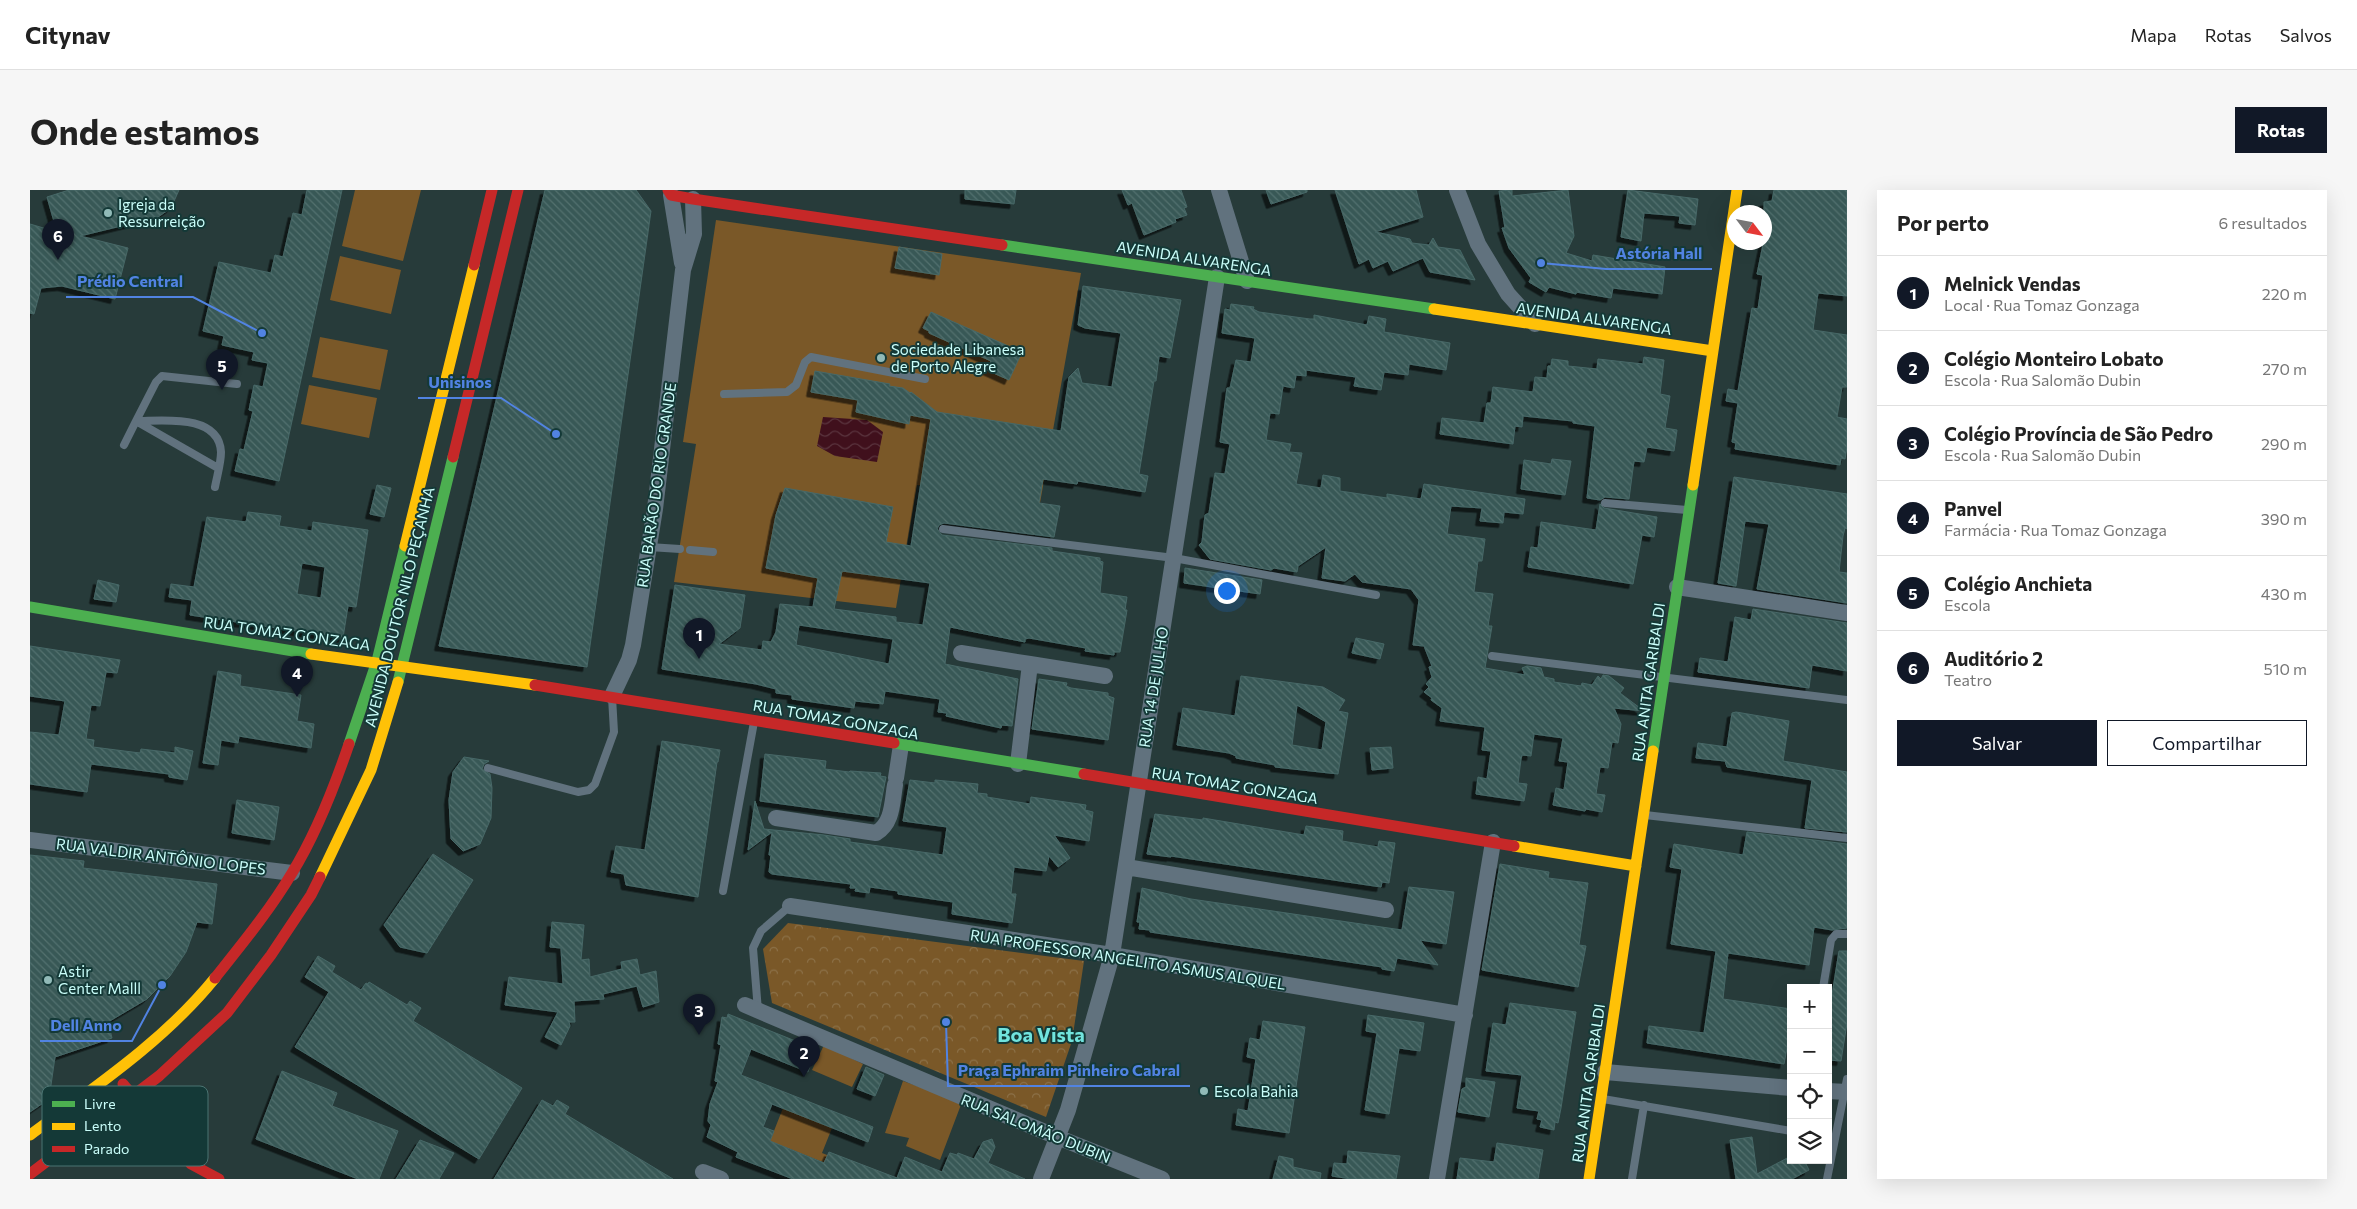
<!DOCTYPE html>
<html lang="pt">
<head>
<meta charset="utf-8">
<style>
	:root { --surface:#fff; --page:#f6f6f6; --text:#222; --muted:#767676; --line:#e0e0e0; --accent:#111827 }
	body { margin:0; font-family:Commissioner,sans-serif; background:var(--page); color:var(--text) }
	.controls { position:absolute; right:15px; bottom:15px; display:grid; overflow:hidden; border-radius:0px; box-shadow:0 5px 20px #0002 }
	.controls button { width:45px; height:45px; display:grid; place-items:center; padding:0; border:0; border-bottom:1px solid var(--line); background:var(--surface); color:var(--text); font:25px sans-serif }
	.compass { position:absolute; left:1697px; top:15px; width:45px; height:45px; border-radius:50%; background:var(--surface); box-shadow:0 5px 20px #0002; rotate:122deg }
	.you { position:absolute; left:1196px; top:400px; width:18px; height:18px; margin:-12px; border:4px solid #fff; border-radius:50%; background:#1a73e8; box-shadow:0 0 0 8px #1a73e833 }
	.badge { display:grid; place-items:center; width:32px; height:32px; border-radius:50%; background:var(--accent); color:#fff; font-size:16px; font-weight:700 }
	.pin { position:absolute; translate:-50% -41px; filter:drop-shadow(0 1px 2px #0008) }
	.pin::after { content:''; position:absolute; top:26px; width:18px; height:15px; background:inherit; clip-path:polygon(0 0,100% 0,50% 100%) }
	.list { margin:0; padding:0; list-style:none }
	h2 { display:flex; justify-content:space-between; align-items:center; height:65px; margin:0; padding:0 20px; font-size:21px }
	h2 small { font-size:16px; font-weight:400; color:var(--muted) }
	.list li { display:grid; grid-template-columns:32px 1fr auto; gap:15px; align-items:center; box-sizing:border-box; height:75px; padding:0 20px; border-top:1px solid var(--line) }
	.list b { display:block; font-size:19px; white-space:nowrap }
	.list p { margin:0; font-size:16px; white-space:nowrap; color:var(--muted) }
	.list em { font-size:16px; font-style:normal; color:var(--muted) }
	.actions { display:flex; gap:10px; padding:15px 20px }
	.actions a { flex:1; padding:11px 0; border:1px solid var(--accent); border-radius:0px; text-align:center; font-size:18px; color:var(--accent) }
	.actions .main { background:var(--accent); color:#fff }
	.icon { flex:none; width:28px; height:28px; fill:none; stroke:currentColor; stroke-width:2; stroke-linecap:round; stroke-linejoin:round }
	.map { position:relative; flex:none; width:1817px; height:989px; overflow:hidden; border-radius:0px }
	header { display:flex; align-items:center; gap:30px; box-sizing:border-box; height:70px; padding:0 25px; background:var(--surface); border-bottom:1px solid var(--line) }
	header strong { font-size:24px }
	nav { display:flex; gap:28px; margin-inline-start:auto; font-size:18px }
	.intro { display:flex; align-items:center; justify-content:space-between; box-sizing:border-box; height:120px; padding:0 30px }
	h1 { margin:0; font-size:35px }
	.button { padding:12px 22px; border-radius:0px; background:var(--accent); color:#fff; font-size:18px; font-weight:700 }
	main { display:flex; gap:30px; padding:0 30px }
	aside { flex:1; background:var(--surface); border-radius:0px; box-shadow:0 5px 20px #0002 }
	.map>svg:first-child { display:block }
	.grass { fill:#7a5828 }
	.park { fill:url(#park-crowns) }
	.water { fill:url(#water-waves) }
	.building { fill:url(#building-back-hatch); stroke:#476867; fill-rule:evenodd; filter:url(#shadow) }
	.lines { fill:none; stroke-linecap:round; stroke-linejoin:round }
	.lane { stroke:#61727e; stroke-width:8 }
	.street { stroke:#61727e; stroke-width:16 }
	.fast { stroke:#4caf50; stroke-width:11 }
	.slow { stroke:#ffc107; stroke-width:11 }
	.jam { stroke:#c62828; stroke-width:11 }
	.poi-dot { fill:#91bab7; stroke:#143937; stroke-width:2 }
	.labels { text-anchor:middle; dominant-baseline:central; stroke-width:4; stroke-linejoin:round; paint-order:stroke }
	.poi-label { font-size:15px; fill:#cafefa; stroke:#143937; text-anchor:start }
	.street-label { font-size:15px; fill:#cafefa; stroke:#143937 }
	.district-label { font-size:20px; font-weight:bold; fill:#71e4de; stroke:#143937 }
	.key { fill:#143937; stroke:#4b7472; stroke-width:1 }
	.key-label { font-size:14px; fill:#cafefa }
	.leader { fill:none; stroke:#5183e2; stroke-width:2 }
	.callout-dot { fill:#5183e2; stroke:#143937; stroke-width:2 }
	.callout-label { font-size:16px; text-anchor:middle; font-weight:bold; fill:#5183e2; stroke:#143937; stroke-width:4; stroke-linejoin:round; paint-order:stroke }
</style>
</head>
<body>
<header>
<strong>Citynav</strong>
<nav><a>Mapa</a><a>Rotas</a><a>Salvos</a></nav>
</header>
<div class="intro"><h1>Onde estamos</h1><a class="button">Rotas</a></div>
<main>
<div class="map">
<svg width="1817" height="989" viewBox="0 0 1817 989">
	<defs>
		<pattern id="park-crowns" width="20" height="18" patternUnits="userSpaceOnUse" patternTransform="scale(1.25)"><rect width="20" height="18" fill="#7a5828"/><path d="M2 6a3 3 0 1 1 6 0M12 15a3 3 0 1 1 6 0" fill="none" stroke="#8c7148"/></pattern>
		<pattern id="water-waves" width="16" height="10" patternUnits="userSpaceOnUse" patternTransform="scale(1.25)"><rect width="16" height="10" fill="#40101c"/><path d="M0 5q4-4 8 0t8 0" fill="none" stroke="#5a343e"/></pattern>
		<pattern id="building-back-hatch" width="6" height="6" patternUnits="userSpaceOnUse" patternTransform="scale(1.25)"><rect width="6" height="6" fill="#385856"/><path d="M-1 5l2 2M0 0l6 6M5-1l2 2" fill="none" stroke="#53716f"/></pattern>
		<filter id="shadow"><feDropShadow dx="-4.5" dy="4.5" stdDeviation="0" flood-color="#0009"/></filter>
	</defs>
	<rect width="100%" height="100%" fill="#273b3a"/>
	<path class="grass" d="M325,0H391L373,71L312,56Z
		M686,30L1051,83L1010,313L887,295L866,418L644,392L666,254L653,252Z
		M310,66L371,80L361,124L300,110Z
		M290,147L358,160L350,200L282,187Z
		M279,195L347,208L339,248L271,234Z
		M794,855L833,874L822,897L782,880Z
		M873,891L932,912L910,970L876,956L879,948L855,943Z
		M753,918L802,938L792,963L797,965L795,973L740,951Z"/>
	<path class="park" d="M758,733L1054,771L1042,851L1016,927L742,813L733,759Z"/>
	<path class="water" d="M793,227L837,230L853,242L847,272L805,266L787,256Z"/>
	<path class="building" d="M39,0H149L141,18L128,27L50,46L98,58L85,109L32,96L11,98L4,124L0,123V34L27,42L17,7Z
		M277,0H312L249,291L205,281L210,259L214,260L223,221L219,220L224,195L233,197L238,173L222,170L224,162L192,155L194,146L173,141L189,72L241,83L245,65L253,67L263,23L272,25Z
		M515,0H606L621,21L557,477L409,456Z
		M935,0H986L984,14L935,9Z
		M1092,0H1151L1157,17L1154,18L1157,25L1145,29L1146,32L1114,45L1102,13L1098,15Z
		M1236,0H1277V2L1241,14Z
		M1305,0H1386L1393,27L1345,42L1380,49L1382,53L1399,55L1403,48L1408,57L1430,60L1445,90L1400,82L1393,68L1363,81L1358,71L1343,78L1339,69L1329,74Z
		M1482,0V6L1538,0L1544,46L1536,63L1562,71L1563,65L1635,77L1632,104L1583,98L1581,108L1546,102V104L1519,97L1516,102L1499,92L1501,88L1479,58L1472,38H1475L1469,1Z
		M1598,0L1668,9L1665,35L1649,33L1650,26L1614,23L1611,51L1591,47Z
		M1744,0H1817V106L1788,103L1783,140L1817,145V197H1812L1807,227L1817,229V257L1815,269L1811,268L1810,275L1705,259L1706,253L1702,252L1708,213L1696,211L1698,199L1708,201L1722,118L1728,119L1733,85L1727,84L1737,35L1734,34V12L1742,11Z
		M869,57L912,64L909,85L865,78Z
		M1053,96L1151,110L1140,168L1129,166L1126,191H1124L1109,284L1118,286L1115,302L1048,291L1047,294L1013,289L1009,313L1030,316L1024,347L914,333L909,335L907,339L912,345L1022,358V361L1070,368V371L1073,372L1070,403L1097,407L1095,420H1097L1090,462H1084V465L1055,461L1056,458L999,448L995,449V452L920,437L915,474L988,489L982,536L972,535L971,538L916,526L917,523L908,522L910,509L855,501L853,514L825,511L824,518L762,509V505L746,503V499L726,494L632,479L645,395L715,405L710,438L689,454L732,460L733,451L741,452L746,442L750,414L783,417L788,388L736,378L746,325L755,298L863,317L856,352L881,356L901,229L880,225L879,234L826,222L828,210L781,202L785,181L860,194L859,196L873,198L880,203L881,202L907,222L1031,241L1039,187L1048,178L1052,193L1082,197L1091,143L1055,138L1048,135ZM812,381L900,393L893,435L866,432V427L804,419ZM769,435L863,449L859,474L766,455Z
		M1201,114L1224,117L1223,119L1229,122L1280,129H1284V125L1337,135L1339,126L1356,129L1354,142L1420,153L1416,180L1379,174L1378,185L1354,182L1351,200L1324,196L1326,187L1276,180V186L1266,185L1264,198L1253,196L1249,224L1240,223L1236,250L1261,254L1259,262L1272,263L1266,294L1291,298L1293,285L1310,288V301L1357,308V304L1391,309L1394,294L1495,309L1493,324L1474,322L1473,333L1450,331L1452,318L1421,316L1417,344L1455,349L1452,371H1448L1444,402L1463,404L1458,436H1462L1455,478L1495,485L1492,478L1497,476L1511,478L1514,487L1524,489V492L1551,496L1552,493L1562,495L1568,486L1571,489L1573,485L1579,486L1594,498L1590,503L1614,521L1584,518L1591,534L1588,553L1582,552L1578,578L1570,577L1566,604L1575,605L1572,622L1556,619L1555,621L1523,615L1526,598L1534,600L1538,572L1529,571L1533,548L1504,544L1501,566L1492,565L1491,569L1488,593L1497,594L1494,611L1446,604L1448,587L1457,589L1461,561L1452,560L1455,537L1410,531L1412,518L1401,510L1402,508L1394,502L1399,497L1396,494L1402,487L1399,477L1402,476L1394,456L1383,455L1389,410L1381,399L1332,392L1325,384L1315,391L1292,388L1296,357L1268,376L1267,382L1244,378L1241,380L1180,369L1169,355L1172,352L1175,325L1179,323L1185,283L1195,284L1200,254L1190,252L1197,198H1200L1206,170L1221,172L1225,148L1192,143L1195,119L1200,120Z
		M901,122L992,162L979,190L957,180L961,171L899,143V141L893,138Z
		M1614,167L1634,170L1630,204L1640,206L1635,238L1647,240L1644,261L1617,257L1614,272L1604,271L1599,309L1575,307L1570,310L1557,308L1565,236L1543,233V231L1493,226L1492,237L1485,236L1483,254L1410,244L1412,228L1454,233L1457,213H1461L1463,197L1503,202L1505,187L1517,188L1518,176H1521L1522,169L1538,171V176L1567,179L1568,169L1613,174Z
		M1522,269L1541,271L1535,305L1491,299L1494,270L1521,274Z
		M1704,287L1817,304V339L1815,338L1813,346L1809,382L1817,383V413L1727,399L1739,334L1715,331L1706,396L1688,393Z
		M347,295L361,298L354,327L340,324Z
		M1570,314L1574,318L1627,327L1624,347L1612,345L1603,394L1498,377L1501,357L1508,358L1511,332L1566,340Z
		M218,322L251,326L249,336L282,341L283,332L338,340L326,417L318,416L313,448L160,425L162,410L139,407L141,394L164,397L177,327L216,332ZM272,373L295,377L291,408L267,404Z
		M1155,378L1232,390L1230,404L1154,393Z
		M68,390L89,395L86,412L64,409Z
		M1723,419L1817,433V481L1782,475L1779,498L1668,482L1670,468L1698,472L1705,427L1721,430Z
		M1326,448L1354,454L1350,469L1322,463Z
		M0,456L90,470L87,483L76,482L70,516L61,515L56,549L64,550L63,557L110,563L111,559L145,563V557L163,561L157,590L139,587V584L61,574L57,602L0,594V542L29,545L35,511L0,506Z
		M188,481L211,485L210,496L271,505L267,531L284,534L281,558L209,546L208,553L191,550L188,575L173,573Z
		M1211,486L1293,497L1315,510L1308,521L1318,523L1308,584L1245,577V575L1206,568V566L1199,563L1147,555L1153,518L1205,526ZM1267,515L1296,532L1292,560L1262,555Z
		M1009,489L1037,493L1036,496L1041,498L1078,503V506L1084,508L1078,550L1002,539Z
		M1706,522L1759,531L1753,571L1817,582V642L1775,638L1782,590L1697,577L1695,571L1666,568L1668,553L1697,557L1702,523Z
		M632,551L690,560L688,572H687L668,707L596,695L594,684L581,682L586,656L615,660Z
		M1361,557L1363,578L1342,580L1340,558Z
		M735,564L796,571L795,579L819,582L820,581L851,583L850,586L856,587L848,627L730,611Z
		M434,567L459,571L454,574L452,579L460,584L462,598L461,628L450,654L433,661L421,649L419,610L423,582Z
		M880,590L905,593V590L948,594L947,603L957,604V607L1000,614L1001,607L1056,615L1055,620L1063,622L1059,651L1024,645L1040,668L1028,677L1019,666L1016,681L984,677L981,704H986L982,733L922,724L923,712L868,704V701L840,697L839,703L825,701L826,698H820L821,694L742,684L739,682L741,665H739L742,642L718,660L725,611L734,639L794,645L820,649V652L913,665L917,637L873,631Z
		M207,610L249,617L244,650L202,643Z
		M1125,624L1173,630V628L1274,645L1276,636L1313,641L1312,651L1348,657L1349,651L1365,653L1359,693L1352,692L1351,697L1141,666V667L1117,664Z
		M1717,642L1817,654V738L1802,740L1784,737L1779,775L1698,763L1693,809L1761,819V837L1754,874L1617,853L1619,836L1674,843L1686,761L1641,754L1652,679L1640,677L1644,654L1713,665Z
		M403,664L443,690L397,763L370,757L354,735Z
		M0,665L54,671L53,678L187,694L182,734L167,732L156,762L140,786L117,809L78,832L82,848L25,867L19,909L0,922Z
		M1470,674L1519,682L1518,688L1558,693L1549,755L1556,756L1548,797L1452,780Z
		M1379,697L1424,702L1416,754L1390,750L1408,775L1367,768L1364,781L1352,779V777L1120,742V740L1109,739L1110,732H1107L1112,698L1161,709L1372,740Z
		M522,732L554,735L551,770L559,769L560,787L592,779L591,772L607,769L610,785L626,781L629,812L613,817L607,796L573,804L574,809L544,811L545,832H539L540,836L531,855L515,847L528,822L475,815L479,787L533,794L531,758L520,757Z
		M1809,761H1817V833L1811,871L1798,870V830Z
		M288,766L305,776L302,782L331,800L336,793L338,794L339,792L377,815L380,811L391,818L383,831L492,898L449,969L265,857L299,802L275,787Z
		M1480,813L1546,822L1531,918L1528,933L1525,932L1524,940L1510,937L1512,930L1507,929L1509,921L1487,918L1492,885L1456,881L1463,833L1476,835Z
		M698,824L773,854L775,851L787,856L778,882L721,859L711,885L843,937L838,952L742,914L733,937L744,941L740,951L794,973L799,962L867,988L875,967L912,982L920,963L927,965L928,963L944,969L953,952L962,949L965,957L958,973L995,989H763L706,967L708,962L677,947L681,935L678,931L680,914L688,892L685,891L691,855L688,854L692,827L697,828Z
		M1338,825L1394,833L1390,861L1369,858L1359,924L1335,920L1347,843L1336,841Z
		M1233,831L1275,837L1259,943L1206,935L1208,919L1218,921L1226,869L1217,867L1220,848L1230,850Z
		M836,877L854,885L845,906L827,899Z
		M252,881L307,903L302,916L368,941L349,989H328L226,949Z
		M1436,888L1465,892L1459,927L1428,922L1432,899L1436,897Z
		M512,910L523,916L527,910L539,917L535,924L643,989H464Z
		M1722,947L1727,984L1761,966V970H1774L1779,980L1762,989H1706L1700,950Z
		M390,950L424,963L409,989H366Z
		M1467,953L1513,960L1508,989H1427L1430,968L1464,972Z
		M1318,961L1370,966L1366,989H1321L1302,986L1304,973L1317,974Z
		M1249,966L1263,969V977L1291,983L1290,989H1243Z"/>
	<g class="lines">
		<path class="lane" d="M694,204L757,202L766,195L775,172L781,167L895,189
			M94,255L106,231C132,231 189,223 191,262C191,273 187,286 185,297
			M188,278L106,231L126,192L132,186L207,194
			M1575,313L1657,320
			M913,339L1144,368L1346,405
			M619,357L650,359
			M660,360L683,362
			M1462,466L1817,510
			M458,578L548,602L559,600L565,594L584,542L582,507
			M1615,625L1817,648
			M693,701L724,532
			M1793,798L1801,750L1806,744H1817
			M728,821L723,758L731,741L760,716
			M1573,909L1761,941
			M1602,989L1614,915
			M1797,989L1817,889"/>
		<path class="street" d="M1189,0L1217,91
			M1427,0L1448,54L1478,104L1505,134
			M641,5L652,73
			M1647,397L1817,423
			M931,463L1000,474L988,574
			M1000,474L1075,486
			M582,506L599,470L603,455L625,319L653,80L664,44L663,9
			M866,588L871,555
			M746,628L846,643C863,633 862,612 865,595
			M0,650L262,683
			M1096,677L1356,720
			M760,716L1082,765L1435,825
			M715,815L1027,947L1132,989
			M1575,882L1761,898
			M1798,901L1817,902
			M673,982L691,989
			M1011,989L1038,920L1082,765L1187,87
			M1407,989L1463,652"/>
		<path class="fast" d="M972,55L1404,119
			M0,417L281,464
			M368,492L423,267
			M864,553L1054,584
			M319,554L347,471L375,356
			M1623,561L1663,295"/>
		<path class="slow" d="M1404,119L1683,161
			M1663,295L1707,0
			M375,356L444,75
			M281,464L505,495
			M1484,656L1606,676
			M290,687L341,580L368,492
			M0,945C65,897 134,851 185,788
			M1559,989L1623,561"/>
		<path class="jam" d="M638,0L641,5L663,9L972,55
			M444,75L462,0
			M423,267L488,0
			M505,495L864,553
			M1054,584L1484,656
			M185,788C212,754 240,720 262,683C286,644 304,598 319,554
			M93,894L161,974L189,989
			M0,984L129,886L197,823L241,765L281,705L290,687"/>
	</g>
	<g class="poi-dot">
		<circle cx="78" cy="23" r="5"/>
		<circle cx="851" cy="168" r="5"/>
		<circle cx="18" cy="790" r="5"/>
		<circle cx="1174" cy="901" r="5"/>
	</g>
	<g class="labels">
		<g class="poi-label">
			<text x="88" y="14">Igreja da<tspan x="88" dy="17">Ressurreição</tspan></text>
			<text x="861" y="159">Sociedade Libanesa<tspan x="861" dy="17">de Porto Alegre</tspan></text>
			<text x="28" y="781">Astir<tspan x="28" dy="17">Center Malll</tspan></text>
			<text x="1184" y="901">Escola Bahia</text>
		</g>
		<g class="street-label">
			<text transform="translate(1164 68) rotate(9)">AVENIDA ALVARENGA</text>
			<text transform="translate(1564 128) rotate(8)">AVENIDA ALVARENGA</text>
			<text transform="translate(626 295) rotate(-82)">RUA BARÃO DO RIO GRANDE</text>
			<text transform="translate(369 417) rotate(-76)">AVENIDA DOUTOR NILO PEÇANHA</text>
			<text transform="translate(257 443) rotate(8)">RUA TOMAZ GONZAGA</text>
			<text transform="translate(1618 492) rotate(-82)">RUA ANITA GARIBALDI</text>
			<text transform="translate(1123 497) rotate(-81)">RUA 14 DE JULHO</text>
			<text transform="translate(806 529) rotate(10)">RUA TOMAZ GONZAGA</text>
			<text transform="translate(1205 595) rotate(9)">RUA TOMAZ GONZAGA</text>
			<text transform="translate(131 666) rotate(7)">RUA VALDIR ANTÔNIO LOPES</text>
			<text transform="translate(1098 769) rotate(9)">RUA PROFESSOR ANGELITO ASMUS ALQUEL</text>
			<text transform="translate(1558 893) rotate(-82)">RUA ANITA GARIBALDI</text>
			<text transform="translate(1006 938) rotate(22)">RUA SALOMÃO DUBIN</text>
		</g>
		<g class="district-label">
			<text x="1011" y="844">Boa Vista</text>
		</g>
	</g>
	<rect x="12" y="896" width="166" height="80" rx="8" class="key"/>
	<rect x="22" y="911" width="23" height="6" fill="#4caf50"/>
	<rect x="22" y="933" width="23" height="7" fill="#ffc107"/>
	<rect x="22" y="956" width="23" height="6" fill="#c62828"/>
	<g class="key-label">
		<text x="54" y="919">Livre</text>
		<text x="54" y="941">Lento</text>
		<text x="54" y="964">Parado</text>
	</g>
	<path class="leader" d="M1511 73L1576 79H1682M232 143L163 107H36M526 244L471 208H388M132 795L102 851H10M916 832L918 896H1160"/>
	<g class="callout-dot">
		<circle cx="1511" cy="73" r="5"/>
		<circle cx="232" cy="143" r="5"/>
		<circle cx="526" cy="244" r="5"/>
		<circle cx="132" cy="795" r="5"/>
		<circle cx="916" cy="832" r="5"/>
	</g>
	<g class="callout-label">
		<text x="1629" y="69">Astória Hall</text>
		<text x="100" y="97">Prédio Central</text>
		<text x="430" y="198">Unisinos</text>
		<text x="56" y="841">Dell Anno</text>
		<text x="1039" y="886">Praça Ephraim Pinheiro Cabral</text>
	</g>
</svg>
<div class="controls">
<button>+</button>
<button>−</button>
<button><svg class="icon" aria-label="locate" viewBox="0 0 24 24"><circle cx="12" cy="12" r="6"/><path d="M12 2v4M12 18v4M2 12h4M18 12h4"/></svg></button>
<button><svg class="icon" aria-label="layers" viewBox="0 0 24 24"><path d="M12 4l9 5-9 5-9-5zM3 14l9 5 9-5"/></svg></button>
</div>
<svg class="compass" viewBox="-18 -18 36 36"><path d="M0-13l5 13h-10z" fill="#e53935"/><path d="M0 13l5-13h-10z" fill="#767676"/></svg>
<div class="you"></div>
<div class="pin badge" style="left:669px;top:469px">1</div>
<div class="pin badge" style="left:774px;top:887px">2</div>
<div class="pin badge" style="left:669px;top:845px">3</div>
<div class="pin badge" style="left:267px;top:507px">4</div>
<div class="pin badge" style="left:192px;top:200px">5</div>
<div class="pin badge" style="left:28px;top:70px">6</div>
</div>
<aside>
<h2>Por perto<small>6 resultados</small></h2>
<ul class="list">
<li><span class="badge">1</span><div><b>Melnick Vendas</b><p>Local · Rua Tomaz Gonzaga</p></div><em>220 m</em></li>
<li><span class="badge">2</span><div><b>Colégio Monteiro Lobato</b><p>Escola · Rua Salomão Dubin</p></div><em>270 m</em></li>
<li><span class="badge">3</span><div><b>Colégio Província de São Pedro</b><p>Escola · Rua Salomão Dubin</p></div><em>290 m</em></li>
<li><span class="badge">4</span><div><b>Panvel</b><p>Farmácia · Rua Tomaz Gonzaga</p></div><em>390 m</em></li>
<li><span class="badge">5</span><div><b>Colégio Anchieta</b><p>Escola</p></div><em>430 m</em></li>
<li><span class="badge">6</span><div><b>Auditório 2</b><p>Teatro</p></div><em>510 m</em></li>
</ul>
<div class="actions"><a class="main">Salvar</a><a>Compartilhar</a></div>
</aside>
</main>
</body>
</html>
